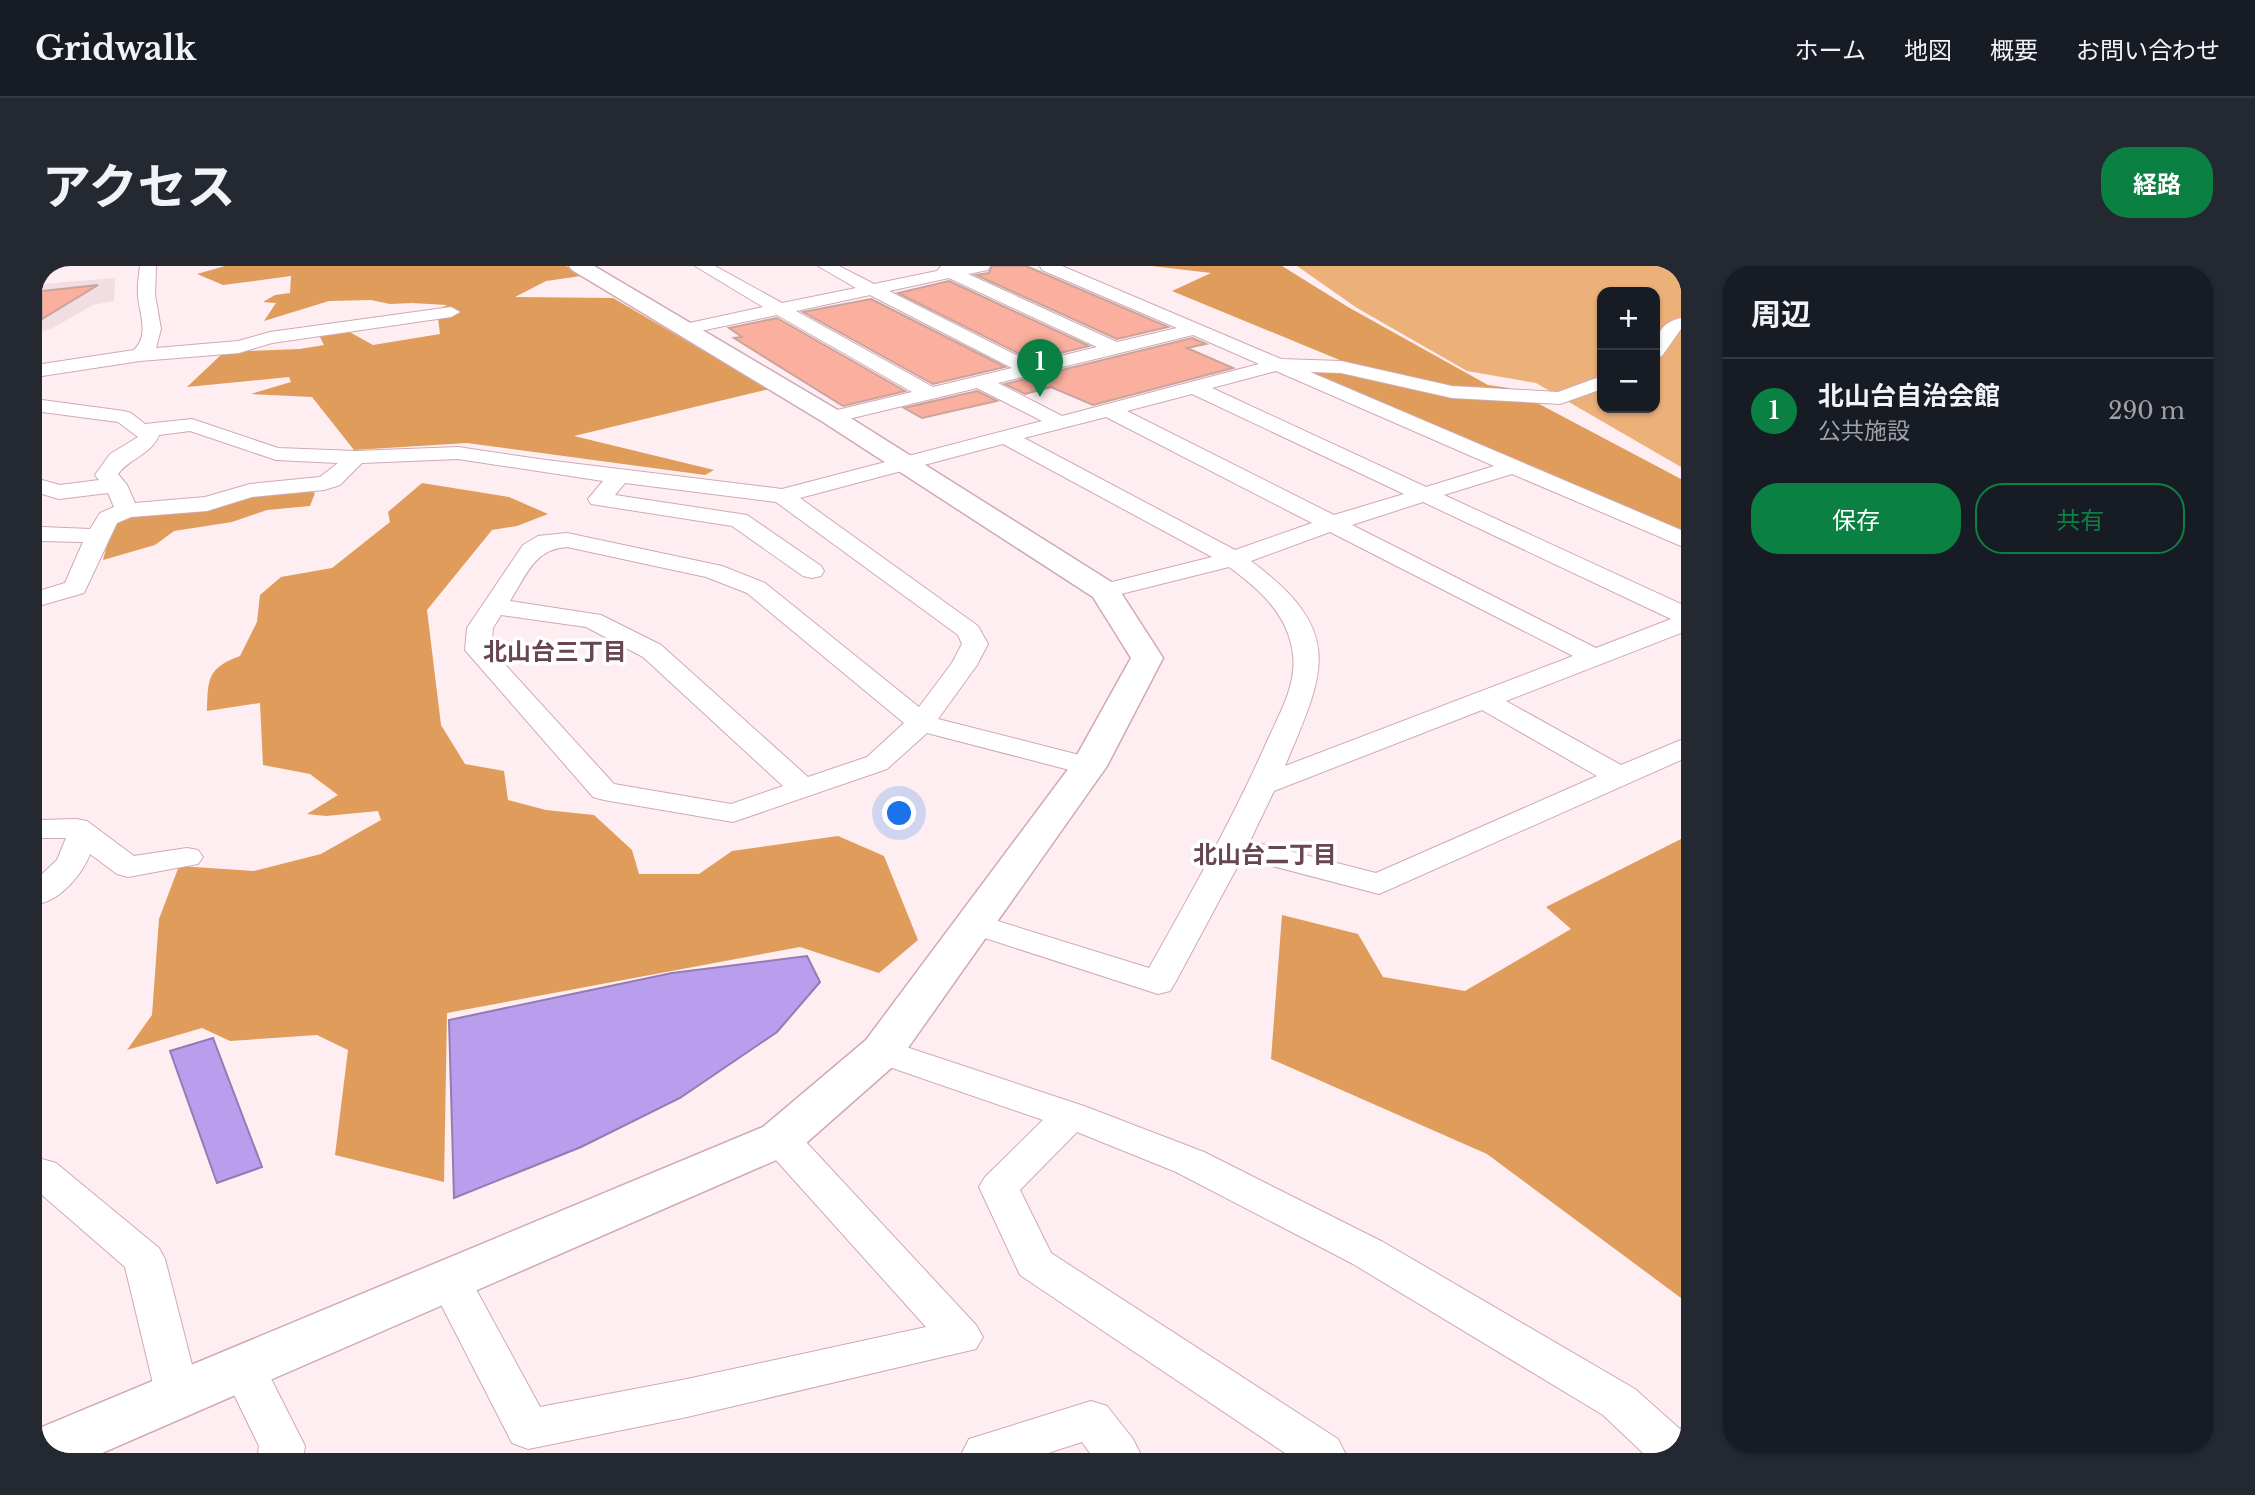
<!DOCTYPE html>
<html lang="ja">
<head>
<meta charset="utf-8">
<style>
	:root { --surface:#171b24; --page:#242831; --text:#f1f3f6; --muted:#9ea1a6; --line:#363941; --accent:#0b8043 }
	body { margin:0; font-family:"Libre Baskerville","Noto Sans JP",serif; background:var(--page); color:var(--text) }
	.controls { position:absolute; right:21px; top:21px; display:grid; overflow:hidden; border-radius:14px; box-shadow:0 2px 5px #0004 }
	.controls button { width:63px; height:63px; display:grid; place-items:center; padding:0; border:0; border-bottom:2px solid var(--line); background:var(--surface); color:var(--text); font:35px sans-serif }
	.you { position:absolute; left:858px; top:548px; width:24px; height:24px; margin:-18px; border:5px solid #fff; border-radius:50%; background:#1a73e8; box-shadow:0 0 0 10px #1a73e833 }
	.badge { display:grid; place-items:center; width:46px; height:46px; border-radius:50%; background:var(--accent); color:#fff; font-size:23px; font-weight:700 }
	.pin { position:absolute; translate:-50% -58px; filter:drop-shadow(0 2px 4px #0008) }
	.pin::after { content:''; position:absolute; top:37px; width:24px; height:21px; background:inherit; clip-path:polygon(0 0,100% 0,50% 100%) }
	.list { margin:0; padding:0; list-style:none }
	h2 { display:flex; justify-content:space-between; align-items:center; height:91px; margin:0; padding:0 28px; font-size:30px }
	h2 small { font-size:23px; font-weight:400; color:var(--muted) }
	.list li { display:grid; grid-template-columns:46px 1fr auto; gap:21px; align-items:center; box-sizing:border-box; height:105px; padding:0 28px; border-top:2px solid var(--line) }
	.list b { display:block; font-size:26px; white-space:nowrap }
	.list p { margin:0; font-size:23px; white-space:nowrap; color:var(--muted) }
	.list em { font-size:23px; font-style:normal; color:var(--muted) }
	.actions { display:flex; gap:14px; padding:21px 28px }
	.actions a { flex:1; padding:16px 0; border:2px solid var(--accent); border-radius:28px; text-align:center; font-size:24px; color:var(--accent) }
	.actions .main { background:var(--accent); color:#fff }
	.map { position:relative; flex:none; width:1639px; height:1187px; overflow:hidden; border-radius:28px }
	header { display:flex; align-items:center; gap:42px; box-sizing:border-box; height:98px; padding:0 35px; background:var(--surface); border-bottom:2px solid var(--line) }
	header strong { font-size:33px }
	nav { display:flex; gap:38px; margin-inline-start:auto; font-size:24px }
	.intro { display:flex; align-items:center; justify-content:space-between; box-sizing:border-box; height:168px; padding:0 42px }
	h1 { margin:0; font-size:49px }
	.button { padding:18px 32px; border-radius:28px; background:var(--accent); color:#fff; font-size:24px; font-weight:700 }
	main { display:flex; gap:42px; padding:0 42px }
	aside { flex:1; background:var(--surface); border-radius:28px; box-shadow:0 2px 5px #0004 }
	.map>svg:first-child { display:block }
	.built { fill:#f1dee2 }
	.green { fill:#ecb179; fill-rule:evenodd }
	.forest { fill:#df9c5a }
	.water { fill:#b99eed; stroke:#937bb4; stroke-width:2 }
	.building { fill:#fbb09f; stroke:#caa49b; stroke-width:2 }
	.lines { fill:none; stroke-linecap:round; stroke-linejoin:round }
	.street-casing { stroke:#d0aab3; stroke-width:2 }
	.secondary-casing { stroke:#d0aab3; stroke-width:3 }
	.street { fill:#fff; fill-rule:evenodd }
	.secondary { fill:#fff; fill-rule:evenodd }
	.labels { text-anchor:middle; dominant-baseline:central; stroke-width:7; stroke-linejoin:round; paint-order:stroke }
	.neighbourhood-label { font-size:24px; font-weight:bold; fill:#67464f; stroke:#fff }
</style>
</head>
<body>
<header>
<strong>Gridwalk</strong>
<nav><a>ホーム</a><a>地図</a><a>概要</a><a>お問い合わせ</a></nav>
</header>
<div class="intro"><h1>アクセス</h1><a class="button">経路</a></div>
<main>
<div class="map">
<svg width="1639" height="1187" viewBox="0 0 1639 1187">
	<rect width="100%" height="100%" fill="#feedf1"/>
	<path class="built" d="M73,12L72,35L51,39L7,64L0,65V18Z"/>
	<path class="green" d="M1255,0H1639V201L1494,117L1425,105L1315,42ZM1560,26H1613V142H1560Z"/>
	<path class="forest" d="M183,0H524L539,10L504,15L473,31L571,32L727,123L532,170L672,204L663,209L425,177L312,184L270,131L209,128L249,116L247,111L145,121L182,86L258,83L282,79L276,67L304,64L331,79L398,68L395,44L405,39L370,37L348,38L329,34L287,35L222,55L234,37L221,36L233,29L248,27L249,10L181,19L155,8Z
		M1110,0H1240L1306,41L1446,119L1467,122L1639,213V268L1268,107L1300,95L1130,25L1169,7Z
		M380,217L467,231L506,248L475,260L450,264L385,344L399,459L423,498L462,505L466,534L504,544L552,549L590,584L597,608H657L690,585L796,570L842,590L876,674L837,707L758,681L405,747L402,916L293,889L306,784L275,769L188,775L160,762L85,784L110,749L117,653L137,600L212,605L279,588L339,554L336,545L284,550L265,548L296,529L268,508L221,499L218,437L165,445C166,413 165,402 198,390L215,356L218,329L239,311L290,302L348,256L346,246Z
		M263,223L273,227L268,240L225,244L190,256L132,265L113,279L61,294L72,253L97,247L157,246L211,228Z
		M1639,573V1032L1445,888L1229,793L1240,649L1316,668L1341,711L1423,725L1529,663L1504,641Z"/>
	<path class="water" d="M765,690L778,716L735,766L638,832L539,881L412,932L407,754L630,707Z
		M171,772L220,901L175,917L128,785Z"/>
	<path class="building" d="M950,0H984L1126,61L1075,73L934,9L947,7Z
		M907,15L1047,80L990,94L856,27Z
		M56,19L0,53V25Z
		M829,33L963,101L891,118L761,46Z
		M735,52L863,125L801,140L692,72L700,71L687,62Z
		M1150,72L1164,78L1145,82L1191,102L1051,139L1009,121L983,128L963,118Z
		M935,125L955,135L880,152L862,142Z"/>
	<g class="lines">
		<defs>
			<path id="street" d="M98,0H114L113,29L119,63L114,82L196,75L228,66L409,41L418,46L409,51L230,77L197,87L98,95L0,110V98L92,84C108,68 97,48 96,29C95,19 97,10 98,0Z
				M653,0H673L740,37L814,22L776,0H797L832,18L895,5L899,0H948L946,4L926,8L1075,76L1135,62L1000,4L998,0H1020L1239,93L1299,95L1410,120L1516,126L1560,110V123L1518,138L1410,132L1299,107L1268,106L1639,264V280L1470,208L1402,229L1639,338V367L1464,435L1579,499L1639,474V494L1337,628L1200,592L1133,717L1128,725L1116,728L918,664L913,657L918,650L930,647L1107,702C1148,629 1189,556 1223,480C1235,452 1255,420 1251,389C1247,349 1217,323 1187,301L1063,332L1054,330L1051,325L1054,320L1170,291L961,178L758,232L936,360L946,378L935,399L896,453L1057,494L1062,500L1057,506L1047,509L885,467L845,503L691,556L562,534L551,531L423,384L425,362L481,279L496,270L525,267L680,300L723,317L877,441L910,397L920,378L916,369L734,236L583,217L573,229L705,249L779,300L782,305L779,310L770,312L761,310L690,260L549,238L546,233L561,215L416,193L320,197L298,219L282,224L210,231L165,245L89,251L75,257L42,327L0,339V324L23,317L41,276L0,275V261L48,263L58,247L72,241L66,227L17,233L0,228V214L18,219L57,214L53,209L68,188L96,171L76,156L0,146V134L82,145L89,147L103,158L150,153L236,182L314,185L416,181L504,194L740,223L1000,155L935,122L790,157L783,155L780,151L783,147L870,126L735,49L644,68L638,67L635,63L638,59L721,41ZM907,12L1055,81L990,97L847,25ZM828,29L970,102L891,121L754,45ZM1151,69L1217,98L1020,150L956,117ZM1234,105L1452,200L1384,221L1170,122ZM1150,128L1362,228L1292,249L1085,145ZM1064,151L1270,257L1193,284L982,172ZM148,165L234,194L296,197L278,211L208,218L163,231L93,237L85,219L76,208C88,192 110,188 117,169ZM1381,236L1629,353L1554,382L1310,259ZM1288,266L1531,390L1243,500C1283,405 1304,366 1209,295ZM525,281L664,311L705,327L862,457L825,491L766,511L619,379L559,349L468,335C484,310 492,283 525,281ZM459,349L544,361L601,391L741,520L689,538L572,518L449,383L451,362ZM1440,444L1555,510L1334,607L1208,575L1232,525Z
				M1639,52V63L1620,90L1613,92C1613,71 1617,57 1639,52Z
				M34,553L45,555L92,590L145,582L156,584L161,591L156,598L86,611L75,608L48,588C41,607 20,632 0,637V608L15,594L24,572H0V554Z
				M840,773L1042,840L1162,886L1341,976L1593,1123L1639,1164V1187H1601L1561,1149L1311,998L1134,906L1035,866L978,924L1009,987L1296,1173L1303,1187H1243L978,1009L937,921L943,911L1001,854L827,794L822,785L827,776Z
				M738,859L752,863L934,1059L941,1071L934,1083L645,1151L486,1183L470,1177L387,1015L393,1003L408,999L423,1003L498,1141L645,1113L884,1061L724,883L719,873L724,863Z
				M0,893L14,897L117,982L123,993L158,1130L152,1143L136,1149L120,1143L114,1130L83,1001L0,929Z
				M201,1084L217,1089L263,1180L262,1187H216L217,1180L179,1102L185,1089Z
				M1049,1135L1065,1140L1091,1173L1098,1187H1048L1040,1176L1006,1187H920L927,1173Z"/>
			<path id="secondary" d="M527,0H552L799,146L1074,319L1121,392L1065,500L856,796L755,885L60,1187H0V1161L721,861L824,774L1030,498L1089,392L1051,331L781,156L530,4Z"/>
		</defs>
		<use href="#street" class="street-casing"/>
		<use href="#secondary" class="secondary-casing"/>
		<use href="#street" class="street"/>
		<use href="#secondary" class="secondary"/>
	</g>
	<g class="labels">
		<g class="neighbourhood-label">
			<text x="513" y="385">北山台三丁目</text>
			<text x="1223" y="588">北山台二丁目</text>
		</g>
	</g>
</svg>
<div class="controls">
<button>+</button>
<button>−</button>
</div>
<div class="you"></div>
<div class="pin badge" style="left:998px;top:131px">1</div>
</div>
<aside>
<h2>周辺<small></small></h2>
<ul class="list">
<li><span class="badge">1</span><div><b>北山台自治会館</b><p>公共施設</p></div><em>290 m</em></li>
</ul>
<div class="actions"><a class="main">保存</a><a>共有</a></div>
</aside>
</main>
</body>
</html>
